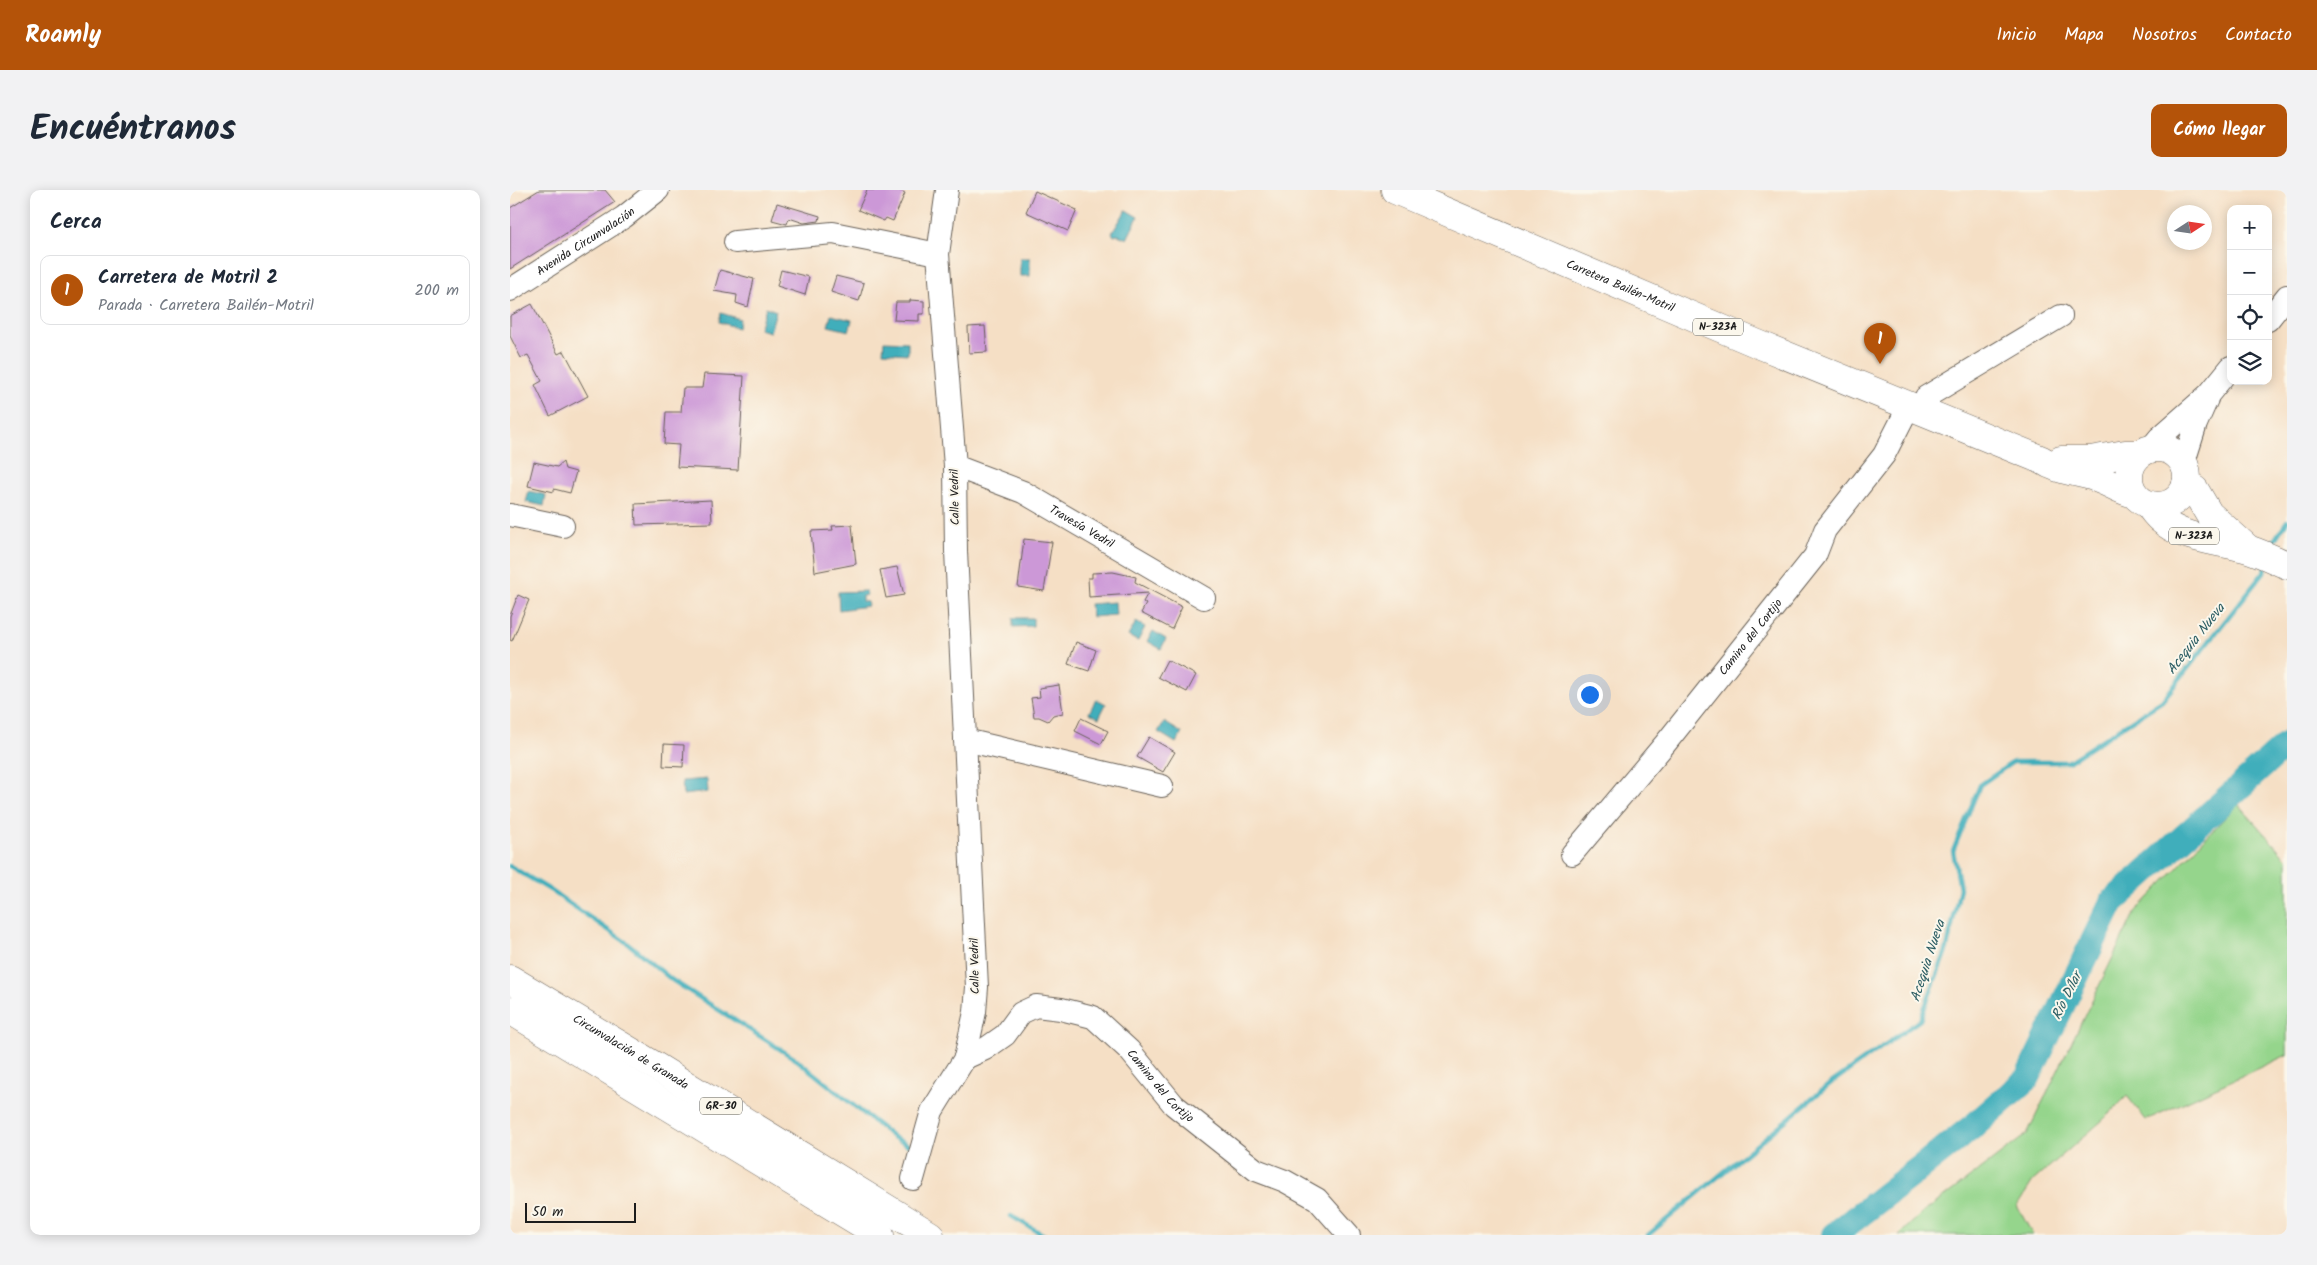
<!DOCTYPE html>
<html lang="es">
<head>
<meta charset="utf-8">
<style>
	:root { --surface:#fff; --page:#f2f2f3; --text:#1f2937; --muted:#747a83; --line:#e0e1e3; --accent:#b45309 }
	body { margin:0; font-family:Kalam,sans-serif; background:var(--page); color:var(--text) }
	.controls { position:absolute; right:15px; top:15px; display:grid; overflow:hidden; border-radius:10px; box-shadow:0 2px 12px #0003 }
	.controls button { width:45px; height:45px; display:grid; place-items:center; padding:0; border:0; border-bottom:1px solid var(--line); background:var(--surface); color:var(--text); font:25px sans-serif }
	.compass { position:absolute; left:1657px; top:15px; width:45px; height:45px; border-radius:50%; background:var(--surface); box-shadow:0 2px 12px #0003; rotate:78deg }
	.scale { position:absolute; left:15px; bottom:12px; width:111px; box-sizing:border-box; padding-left:5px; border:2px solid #1c1c1c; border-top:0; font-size:14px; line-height:18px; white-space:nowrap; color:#1c1c1c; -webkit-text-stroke:4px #fbf7ec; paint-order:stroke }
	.you { position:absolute; left:1079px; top:504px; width:18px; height:18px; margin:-12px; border:4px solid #fff; border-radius:50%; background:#1a73e8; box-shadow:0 0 0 8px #1a73e833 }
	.badge { display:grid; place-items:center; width:32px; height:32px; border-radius:50%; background:var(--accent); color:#fff; font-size:16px; font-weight:700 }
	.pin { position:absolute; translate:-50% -41px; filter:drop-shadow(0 1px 2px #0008) }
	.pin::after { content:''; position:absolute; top:26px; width:18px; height:15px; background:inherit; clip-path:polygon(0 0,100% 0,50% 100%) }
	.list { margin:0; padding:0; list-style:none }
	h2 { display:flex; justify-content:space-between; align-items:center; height:65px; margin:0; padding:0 20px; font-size:21px }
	h2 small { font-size:16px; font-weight:400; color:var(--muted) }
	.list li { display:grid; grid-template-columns:32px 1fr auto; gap:15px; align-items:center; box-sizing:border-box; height:70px; margin:0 10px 10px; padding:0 10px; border:1px solid var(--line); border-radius:10px }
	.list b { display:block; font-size:19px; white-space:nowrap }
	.list p { margin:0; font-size:16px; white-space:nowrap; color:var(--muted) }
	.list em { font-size:16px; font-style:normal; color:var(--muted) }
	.icon { flex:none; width:28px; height:28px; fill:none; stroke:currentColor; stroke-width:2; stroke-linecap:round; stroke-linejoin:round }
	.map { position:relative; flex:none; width:1777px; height:1045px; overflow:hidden; border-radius:10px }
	header { display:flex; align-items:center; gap:30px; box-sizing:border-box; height:70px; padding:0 25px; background:var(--accent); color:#fff }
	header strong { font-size:24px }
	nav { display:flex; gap:28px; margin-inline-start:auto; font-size:18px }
	.intro { display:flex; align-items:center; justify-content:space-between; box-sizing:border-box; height:120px; padding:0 30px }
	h1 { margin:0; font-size:35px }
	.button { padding:12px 22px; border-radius:10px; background:var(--accent); color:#fff; font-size:18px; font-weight:700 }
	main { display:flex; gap:30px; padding:0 30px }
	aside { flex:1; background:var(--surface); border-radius:10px; box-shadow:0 2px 12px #0003 }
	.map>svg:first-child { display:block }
	.green { fill:#95d58c; stroke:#587854 }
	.water { fill:#3faebb; stroke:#2e656c }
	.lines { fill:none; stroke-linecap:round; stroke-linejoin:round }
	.stream { stroke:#3faebb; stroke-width:4.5 }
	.river { stroke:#3faebb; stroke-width:26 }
	.building { fill:#cc98d7 }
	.minor-casing { stroke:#686057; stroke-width:24 }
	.major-casing { stroke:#686057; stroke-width:29 }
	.highway-casing { stroke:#686057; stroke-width:29 }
	.minor { stroke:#fff; stroke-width:22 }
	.major { stroke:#fff; stroke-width:28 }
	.highway { stroke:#fff; stroke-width:28 }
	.labels { text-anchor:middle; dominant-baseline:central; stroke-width:4; stroke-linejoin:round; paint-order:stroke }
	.shield { fill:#fbf7ec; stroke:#5f5e5a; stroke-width:1 }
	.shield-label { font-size:11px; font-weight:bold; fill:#1c1c1c }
	.street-label { font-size:12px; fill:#1c1c1c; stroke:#fbf7ec }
	.water-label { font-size:14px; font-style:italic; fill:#2c5e64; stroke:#fbf7ec }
</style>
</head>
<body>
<header>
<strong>Roamly</strong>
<nav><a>Inicio</a><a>Mapa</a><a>Nosotros</a><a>Contacto</a></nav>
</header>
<div class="intro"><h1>Encuéntranos</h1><a class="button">Cómo llegar</a></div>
<main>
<aside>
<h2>Cerca<small></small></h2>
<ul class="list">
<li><span class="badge">1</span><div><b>Carretera de Motril 2</b><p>Parada · Carretera Bailén-Motril</p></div><em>200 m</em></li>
</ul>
</aside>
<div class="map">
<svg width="1777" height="1045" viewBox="0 0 1777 1045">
	<rect width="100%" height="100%" fill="#fbf7ec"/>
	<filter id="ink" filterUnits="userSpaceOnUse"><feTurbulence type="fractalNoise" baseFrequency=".02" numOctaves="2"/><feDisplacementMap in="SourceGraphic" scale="10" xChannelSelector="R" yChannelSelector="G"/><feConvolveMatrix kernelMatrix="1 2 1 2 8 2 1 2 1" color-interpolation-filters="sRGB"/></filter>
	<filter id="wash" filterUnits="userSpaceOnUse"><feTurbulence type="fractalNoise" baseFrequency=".0096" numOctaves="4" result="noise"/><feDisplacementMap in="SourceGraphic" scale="20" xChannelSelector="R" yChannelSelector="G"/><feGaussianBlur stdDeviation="1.12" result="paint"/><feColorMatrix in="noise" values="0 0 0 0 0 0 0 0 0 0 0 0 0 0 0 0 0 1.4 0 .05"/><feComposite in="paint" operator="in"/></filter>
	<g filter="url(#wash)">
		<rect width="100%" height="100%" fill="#f5dfc5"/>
		<path class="green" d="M1728,614L1777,669V865L1636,930L1617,906L1594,929L1523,991L1507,1016L1523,1045H1389L1410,1025L1517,944L1625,722Z"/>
		<path class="water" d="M616,20L628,27L617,49L608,45L604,46L602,43Z
			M510,68H520V86H510Z
			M256,117L266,121L260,142L249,139Z
			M211,123L230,129L228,138L209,132Z
			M321,125L342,130L339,141L318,136Z
			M374,151L398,152V164L373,162Z
			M19,301L36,305L34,316L16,312Z
			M356,401L357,405L352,406V411L357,412L358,416L329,420L328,402Z
			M605,412L606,425L582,427L580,414Z
			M503,428H523V436L503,437Z
			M626,432L635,437L628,451L618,446Z
			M643,441L656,449L651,459L637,451Z
			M586,509L596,514L589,528L579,523Z
			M654,532L672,543L666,553L648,542Z
			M197,589L198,602L173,605L172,591Z"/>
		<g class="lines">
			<path class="stream" d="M1759,358L1777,331
				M0,676L40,700L120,755L162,790L287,870L383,947L400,956
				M501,1026L534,1045
				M1138,1045L1321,893L1410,830L1437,758L1450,698L1443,661L1470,595L1503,572H1558L1652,511L1754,382L1755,375"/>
			<path class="river" d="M1324,1045L1466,934L1517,889L1602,712L1777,554"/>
		</g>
		<g id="blocks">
			<path class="building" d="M29,0H95L105,12L0,79V18Z
				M357,0H389L395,3L383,31L376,28L374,31L348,20Z
				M525,1L567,20L558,41L516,22Z
				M267,13L310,26L309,31L294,33L279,28L277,34L262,30Z
				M210,80L244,89L238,117L226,113L227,105L204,101Z
				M271,80L299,87L295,105L267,96Z
				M326,86L354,93L349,111L321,102Z
				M400,110L414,111V124H409V131L384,130L386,112H400Z
				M22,114L48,164L54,161L78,206L40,226L25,195L32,191L18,165L11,168L0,146V126Z
				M475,136L477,162L459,163L458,137Z
				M194,184L234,186L228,280L167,277L169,255L154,254L156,222H171L173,198H192Z
				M24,272L47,277L53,272L55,279L66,282L60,303L44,299V302L18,296Z
				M201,310L202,333L126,335L125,314Z
				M342,335L346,374L305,382L301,341L323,340L322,336Z
				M514,349L542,352L534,401L508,397Z
				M387,377L394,405L376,408L370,380Z
				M603,382L626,387L625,392L672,417L662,439L631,423L636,414L633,412L638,403L579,407L578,388H582V383Z
				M8,405L19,410L2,451L0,450V426Z
				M566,452L586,460L579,481L558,474Z
				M657,470L686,485L677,502L648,487Z
				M549,495L553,523L543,525L538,531L529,527H524L521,508L530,507L529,498Z
				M571,528L598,541L591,554L565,541Z
				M639,547L665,562L653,582L627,567Z
				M154,554L174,555L173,577L153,576Z"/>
		</g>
	</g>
	<g filter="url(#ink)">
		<use href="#blocks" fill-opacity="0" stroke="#686057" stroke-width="1"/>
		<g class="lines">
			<defs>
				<g id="minor">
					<path d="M225,52L323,43L428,64"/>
					<path id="s1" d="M0,100L114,27L148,0"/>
					<path d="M1758,130L1777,106"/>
					<path d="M1410,220L1416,207L1551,126"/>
					<path d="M1640,259L1649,248L1699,204L1721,177"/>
					<path d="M1673,275L1686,234L1697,209"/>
					<path id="s2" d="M445,276L513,302L694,408"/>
					<path d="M0,325L53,336"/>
					<path d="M455,550L652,596"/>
					<path id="s3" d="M1062,664L1155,554L1305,366L1315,340L1374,265L1399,216"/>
					<path id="s4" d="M455,868L475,859L495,845L511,823L526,816L551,819L583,827L619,860L664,915L746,980L775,991L807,1009L839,1045"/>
					<path d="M403,989L422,921L455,868L465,822L467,797L446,361L445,276L428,64L437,0"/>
				</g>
				<g id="major">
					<path id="s5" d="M885,0L1248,154L1532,270C1548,281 1565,281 1584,287C1598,292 1609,300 1624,304"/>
					<circle cx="1648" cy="287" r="29"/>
					<path d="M1551,270H1580L1615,264H1629"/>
					<path d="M1676,294L1685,300L1699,324L1736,357"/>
					<path d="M1639,315C1660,351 1706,349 1741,360C1753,364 1765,370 1777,375"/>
				</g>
				<g id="highway">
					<path id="s6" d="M0,789L145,876L420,1045"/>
					<path d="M0,820L370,1045"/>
				</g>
			</defs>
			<use href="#minor" class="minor-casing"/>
			<use href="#major" class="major-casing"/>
			<use href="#highway" class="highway-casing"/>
			<use href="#minor" class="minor"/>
			<use href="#major" class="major"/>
			<use href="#highway" class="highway"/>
		</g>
	</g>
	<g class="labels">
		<g class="shield">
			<rect x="1183" y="128.5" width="50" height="17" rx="4"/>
			<rect x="1659" y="337.5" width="50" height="17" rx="4"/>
			<rect x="190" y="907.5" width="42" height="17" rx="4"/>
		</g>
		<g class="shield-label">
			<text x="1208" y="137">N-323A</text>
			<text x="1684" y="346">N-323A</text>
			<text x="211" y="916">GR-30</text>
		</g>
		<g class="street-label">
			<text stroke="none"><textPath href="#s1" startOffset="90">Avenida Circunvalación</textPath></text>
			<text stroke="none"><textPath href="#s5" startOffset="245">Carretera Bailén-Motril</textPath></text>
			<text transform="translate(445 307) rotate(-91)">Calle Vedril</text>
			<text stroke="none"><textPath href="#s2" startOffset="141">Travesía Vedril</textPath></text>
			<text stroke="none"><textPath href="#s3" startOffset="281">Camino del Cortijo</textPath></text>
			<text transform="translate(465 776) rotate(-91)">Calle Vedril</text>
			<text stroke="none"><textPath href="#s6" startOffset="141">Circunvalación de Granada</textPath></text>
			<text stroke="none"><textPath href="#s4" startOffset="245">Camino del Cortijo</textPath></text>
		</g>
		<g class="water-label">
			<text transform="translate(1686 449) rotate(-52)">Acequia Nueva</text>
			<text transform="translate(1418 771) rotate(-72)">Acequia Nueva</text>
			<text transform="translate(1557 806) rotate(-64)">Río Dílar</text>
		</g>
	</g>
</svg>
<div class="controls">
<button>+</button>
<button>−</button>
<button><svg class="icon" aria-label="locate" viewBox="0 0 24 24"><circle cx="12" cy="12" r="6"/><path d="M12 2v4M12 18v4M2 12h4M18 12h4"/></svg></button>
<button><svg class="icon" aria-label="layers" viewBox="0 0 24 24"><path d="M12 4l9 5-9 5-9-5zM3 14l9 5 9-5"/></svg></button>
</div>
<svg class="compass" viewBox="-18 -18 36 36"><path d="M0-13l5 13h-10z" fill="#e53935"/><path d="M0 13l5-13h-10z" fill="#747a83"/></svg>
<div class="scale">50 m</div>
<div class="you"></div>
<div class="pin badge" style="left:1370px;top:174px">1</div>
</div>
</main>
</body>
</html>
